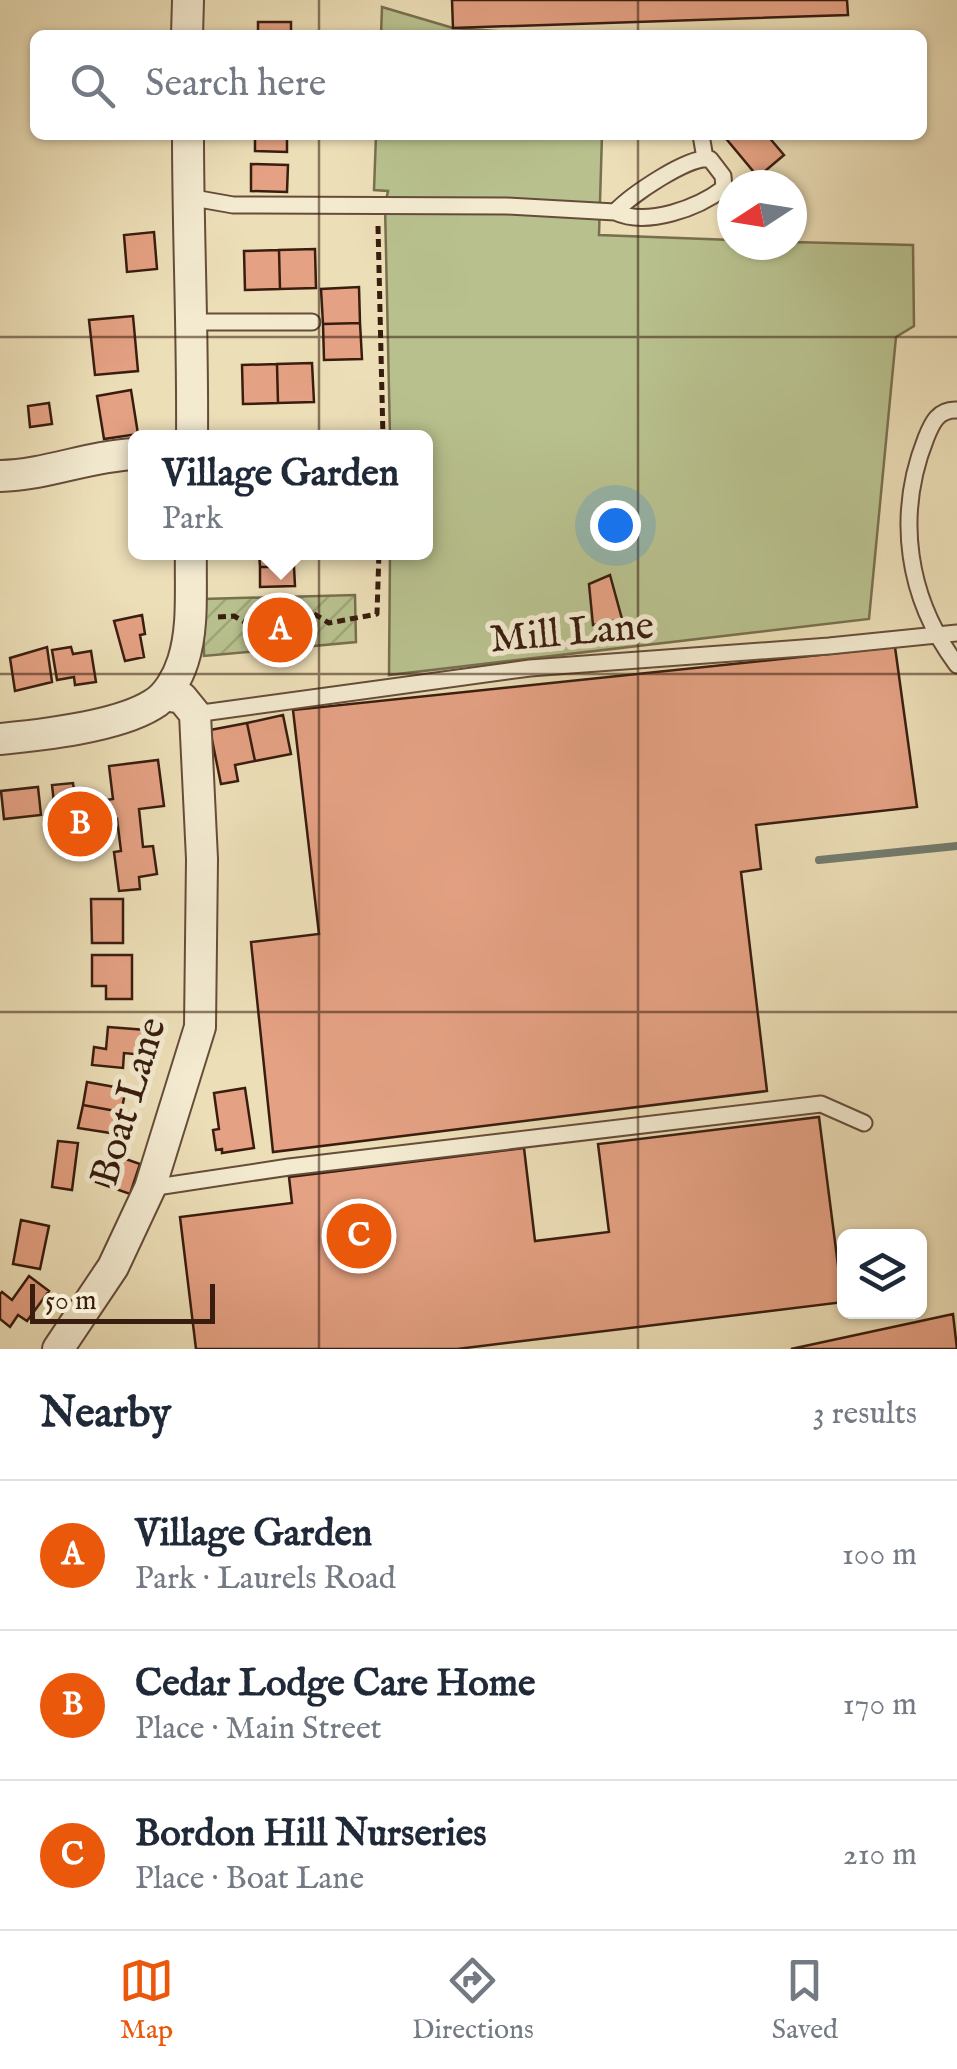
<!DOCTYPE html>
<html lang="en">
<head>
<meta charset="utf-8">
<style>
	:root { --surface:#fff; --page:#f2f2f3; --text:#1f2937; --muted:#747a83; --line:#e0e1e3; --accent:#ea580c }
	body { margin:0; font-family:"IM FELL English",serif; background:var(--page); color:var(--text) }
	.controls { position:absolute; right:30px; bottom:30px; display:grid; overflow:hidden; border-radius:15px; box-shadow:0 2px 8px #0004 }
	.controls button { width:90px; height:90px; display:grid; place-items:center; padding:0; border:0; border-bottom:2px solid var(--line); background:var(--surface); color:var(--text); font:50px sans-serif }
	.compass { position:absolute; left:717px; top:170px; width:90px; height:90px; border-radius:50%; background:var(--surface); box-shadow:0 2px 8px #0004; rotate:258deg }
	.scale { position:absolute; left:30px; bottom:25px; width:185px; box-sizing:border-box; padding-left:10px; border:5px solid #391d0f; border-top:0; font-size:28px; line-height:35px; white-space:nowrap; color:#391d0f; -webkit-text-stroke:8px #f3ead0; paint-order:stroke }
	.you { position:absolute; left:615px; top:525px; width:35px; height:35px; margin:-25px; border:8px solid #fff; border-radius:50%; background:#1a73e8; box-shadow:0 0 0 15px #1a73e833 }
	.badge { display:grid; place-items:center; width:65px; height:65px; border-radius:50%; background:var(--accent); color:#fff; font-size:32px; font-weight:700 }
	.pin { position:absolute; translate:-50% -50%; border:5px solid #fff; box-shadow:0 2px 10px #0006 }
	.popup { position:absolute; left:128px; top:430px; width:305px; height:130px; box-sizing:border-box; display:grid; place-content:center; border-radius:15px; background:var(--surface); filter:drop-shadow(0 2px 8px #0005); font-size:32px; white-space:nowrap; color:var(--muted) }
	.popup b { font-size:38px; color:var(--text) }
	.popup::after { content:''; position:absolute; left:50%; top:100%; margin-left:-20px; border:20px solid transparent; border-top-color:var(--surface) }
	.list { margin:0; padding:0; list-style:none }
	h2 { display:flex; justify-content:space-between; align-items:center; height:130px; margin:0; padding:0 40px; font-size:42px }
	h2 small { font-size:32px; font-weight:400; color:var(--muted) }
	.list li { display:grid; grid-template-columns:65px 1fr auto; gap:30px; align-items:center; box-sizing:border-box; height:150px; padding:0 40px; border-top:2px solid var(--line) }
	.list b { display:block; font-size:38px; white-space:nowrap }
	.list p { margin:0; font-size:32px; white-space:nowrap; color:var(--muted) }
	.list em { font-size:32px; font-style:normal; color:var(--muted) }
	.icon { flex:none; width:55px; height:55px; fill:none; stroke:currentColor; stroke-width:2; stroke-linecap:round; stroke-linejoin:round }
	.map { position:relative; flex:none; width:957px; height:1349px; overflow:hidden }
	.search { position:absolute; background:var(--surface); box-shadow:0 2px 8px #0004; left:30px; right:30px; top:30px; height:110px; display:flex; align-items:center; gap:25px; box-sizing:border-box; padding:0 35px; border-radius:15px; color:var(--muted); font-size:38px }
	.sheet { height:580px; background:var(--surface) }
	nav { display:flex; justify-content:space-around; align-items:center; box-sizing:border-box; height:140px; border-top:2px solid var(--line); background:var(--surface); font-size:28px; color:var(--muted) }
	nav a { display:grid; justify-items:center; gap:5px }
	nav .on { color:var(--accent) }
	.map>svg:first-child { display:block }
	.green { fill:#b8c18e; stroke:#786f4e; stroke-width:2.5 }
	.garden { fill:url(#garden-furrows); stroke:#786f4e; stroke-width:2.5 }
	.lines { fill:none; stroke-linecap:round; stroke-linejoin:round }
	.stream { stroke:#737c6e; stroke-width:8 }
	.building { fill:#e4a183; stroke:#391d0f; stroke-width:2.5 }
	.service-casing { stroke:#664d39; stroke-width:19 }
	.minor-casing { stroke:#664d39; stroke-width:34 }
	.path { stroke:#391d0f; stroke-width:5; stroke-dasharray:8 5; stroke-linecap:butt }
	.service { stroke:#f3ead0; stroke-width:15 }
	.minor { stroke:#f3ead0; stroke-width:30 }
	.grid { fill:none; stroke:#391d0f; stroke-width:2.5; stroke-opacity:0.55 }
	.labels { text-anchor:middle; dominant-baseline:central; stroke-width:10; stroke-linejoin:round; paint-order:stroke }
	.street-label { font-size:40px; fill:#391d0f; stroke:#f3ead0 }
</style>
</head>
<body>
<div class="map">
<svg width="957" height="1349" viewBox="0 0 957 1349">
	<defs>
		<pattern id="garden-furrows" width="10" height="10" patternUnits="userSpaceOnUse" patternTransform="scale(2.5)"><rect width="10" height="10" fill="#b8c18e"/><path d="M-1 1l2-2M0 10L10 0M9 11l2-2" fill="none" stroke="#9fa579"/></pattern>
	</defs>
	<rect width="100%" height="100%" fill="#ecdeb7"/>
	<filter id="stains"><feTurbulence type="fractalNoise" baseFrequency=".002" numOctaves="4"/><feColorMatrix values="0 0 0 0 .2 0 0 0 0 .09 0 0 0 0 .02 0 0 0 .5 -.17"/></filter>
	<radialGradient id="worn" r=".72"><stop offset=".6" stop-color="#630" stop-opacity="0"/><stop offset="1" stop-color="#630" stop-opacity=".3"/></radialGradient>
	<path class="green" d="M382,7L453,28L554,35H381Z
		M376,135H602L599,235L732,240V245H792V242L913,245L914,326L896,337L869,619L389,675L390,553L425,552V438L390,437L385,205L388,191L374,190Z"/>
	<path class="garden" d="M355,595L356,642L204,656L203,599Z"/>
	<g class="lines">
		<path class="stream" d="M819,860L957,846"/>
	</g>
	<path class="building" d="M452,0H847L848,15L453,28Z
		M258,22H291V35H258Z
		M255,135H287V152L255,151Z
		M723,135H767L784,155L758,177Z
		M251,164L288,165L287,192L251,191Z
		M154,232L157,269L127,272L124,235Z
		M315,249L316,288L280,289L279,250Z
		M279,250L280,289L245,290L244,251Z
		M359,287L360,323L323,324L321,289Z
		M133,316L138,371L95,375L89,320Z
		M360,323L362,359L324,360L323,324Z
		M312,363L314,402L278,403L277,364Z
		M277,364L278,403L243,404L242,365Z
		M131,390L138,434L104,439L97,396Z
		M49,403L52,424L30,427L28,406Z
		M259,552H294V567H260Z
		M260,567H294L295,586L260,587Z
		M610,575L622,619L593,625L589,584Z
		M142,615L145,634L140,635L144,657L125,661L114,621Z
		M47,647L52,682L15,691L10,658Z
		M71,647L73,654L91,651L96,682L75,685L74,677L57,680L52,650Z
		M895,647L917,807L756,825L761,869L741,872L767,1091L273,1152L251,942L319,934L293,710Z
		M283,715L291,754L255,761L247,723Z
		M247,723L255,761L235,765L238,781L221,784L210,730Z
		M158,760L164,806L139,809L143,847L153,846L157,874L139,877L140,889L119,891L114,852L121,851L117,819L104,821L106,838L80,841L79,827L57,830L52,785L73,783L75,797L98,794L99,801L113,799L109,766Z
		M38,787L41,815L4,819L1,791Z
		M91,899H123V943H92Z
		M92,955H132V999H106V986H92Z
		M108,1027L146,1030L144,1055L124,1053L123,1068L92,1065L94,1047L106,1049Z
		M87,1082L126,1089L121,1112L83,1105Z
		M245,1088L254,1148L222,1153V1149L216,1150L213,1130L219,1129L214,1093Z
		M83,1105L121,1112L117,1134L78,1128Z
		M819,1117L839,1273L844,1272V1302L457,1349H196L180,1217L292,1203L289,1177L524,1148L535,1241L609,1232L598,1144Z
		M58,1141L78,1143L72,1190L52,1187Z
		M120,1157L140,1164L130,1194L96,1182L104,1159L118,1164Z
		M21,1220L49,1226L40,1269L13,1264Z
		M29,1276L49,1291L27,1321L18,1315L10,1327L0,1319V1294L2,1292L12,1300Z
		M953,1314L957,1349H791Z"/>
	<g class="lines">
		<defs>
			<path id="service" d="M701,135L705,158
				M188,197L233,205L507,206L615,212C647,227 698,208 724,188L723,176L710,159C689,155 630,196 615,212
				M194,322H312
				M957,410C938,409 932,423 926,438C895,516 907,598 957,665
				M195,714L530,668L829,646L957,633
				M150,1188L289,1167L821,1104L864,1123"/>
			<path id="minor" d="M187,35L188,0
				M188,135C188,236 193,336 192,438
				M0,476C47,475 88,456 135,454
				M0,739C42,735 116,727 152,705C167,697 178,677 183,661C194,627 190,588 191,552
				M58,1349L113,1267L150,1188L200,1027L202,859L195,714L182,698L165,695"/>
		</defs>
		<use href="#service" class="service-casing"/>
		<use href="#minor" class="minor-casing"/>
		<path class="path" d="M378,226L383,438
			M218,617L234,616L255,628C274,623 287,612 306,609L329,623L377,614L379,552"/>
		<use href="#service" class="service"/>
		<use href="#minor" class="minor"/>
	</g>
	<path class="grid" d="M319,0V35M638,0V35M319,135V1349M638,135V1349M0,337H957M0,674H957M0,1012H957"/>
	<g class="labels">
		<g class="street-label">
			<text transform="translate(572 634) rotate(-5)">Mill Lane</text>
			<text transform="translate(130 1102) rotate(-73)">Boat Lane</text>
		</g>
	</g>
	<rect width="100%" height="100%" filter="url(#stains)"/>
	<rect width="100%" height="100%" fill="url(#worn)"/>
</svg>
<div class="controls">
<button><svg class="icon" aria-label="layers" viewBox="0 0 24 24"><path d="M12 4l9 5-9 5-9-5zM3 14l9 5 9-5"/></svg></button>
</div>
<svg class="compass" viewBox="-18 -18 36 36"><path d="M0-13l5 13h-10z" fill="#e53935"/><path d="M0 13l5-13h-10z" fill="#747a83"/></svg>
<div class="scale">50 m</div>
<div class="you"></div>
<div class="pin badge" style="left:280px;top:630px">A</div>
<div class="popup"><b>Village Garden</b>Park</div>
<div class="pin badge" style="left:80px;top:824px">B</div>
<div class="pin badge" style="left:359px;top:1236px">C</div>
<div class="search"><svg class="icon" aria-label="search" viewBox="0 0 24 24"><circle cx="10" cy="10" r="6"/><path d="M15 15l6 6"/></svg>Search here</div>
</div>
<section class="sheet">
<h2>Nearby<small>3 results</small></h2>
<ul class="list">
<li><span class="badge">A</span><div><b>Village Garden</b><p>Park · Laurels Road</p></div><em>100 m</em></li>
<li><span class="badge">B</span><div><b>Cedar Lodge Care Home</b><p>Place · Main Street</p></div><em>170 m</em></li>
<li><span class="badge">C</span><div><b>Bordon Hill Nurseries</b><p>Place · Boat Lane</p></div><em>210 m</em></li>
</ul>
</section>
<nav>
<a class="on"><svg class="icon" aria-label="map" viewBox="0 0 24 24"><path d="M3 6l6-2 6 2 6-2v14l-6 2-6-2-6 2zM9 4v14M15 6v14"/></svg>Map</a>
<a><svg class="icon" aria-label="directions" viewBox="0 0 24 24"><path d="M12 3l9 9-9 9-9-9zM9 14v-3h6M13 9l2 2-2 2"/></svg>Directions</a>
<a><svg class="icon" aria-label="saved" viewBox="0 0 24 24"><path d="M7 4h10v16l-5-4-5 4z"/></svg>Saved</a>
</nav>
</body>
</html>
